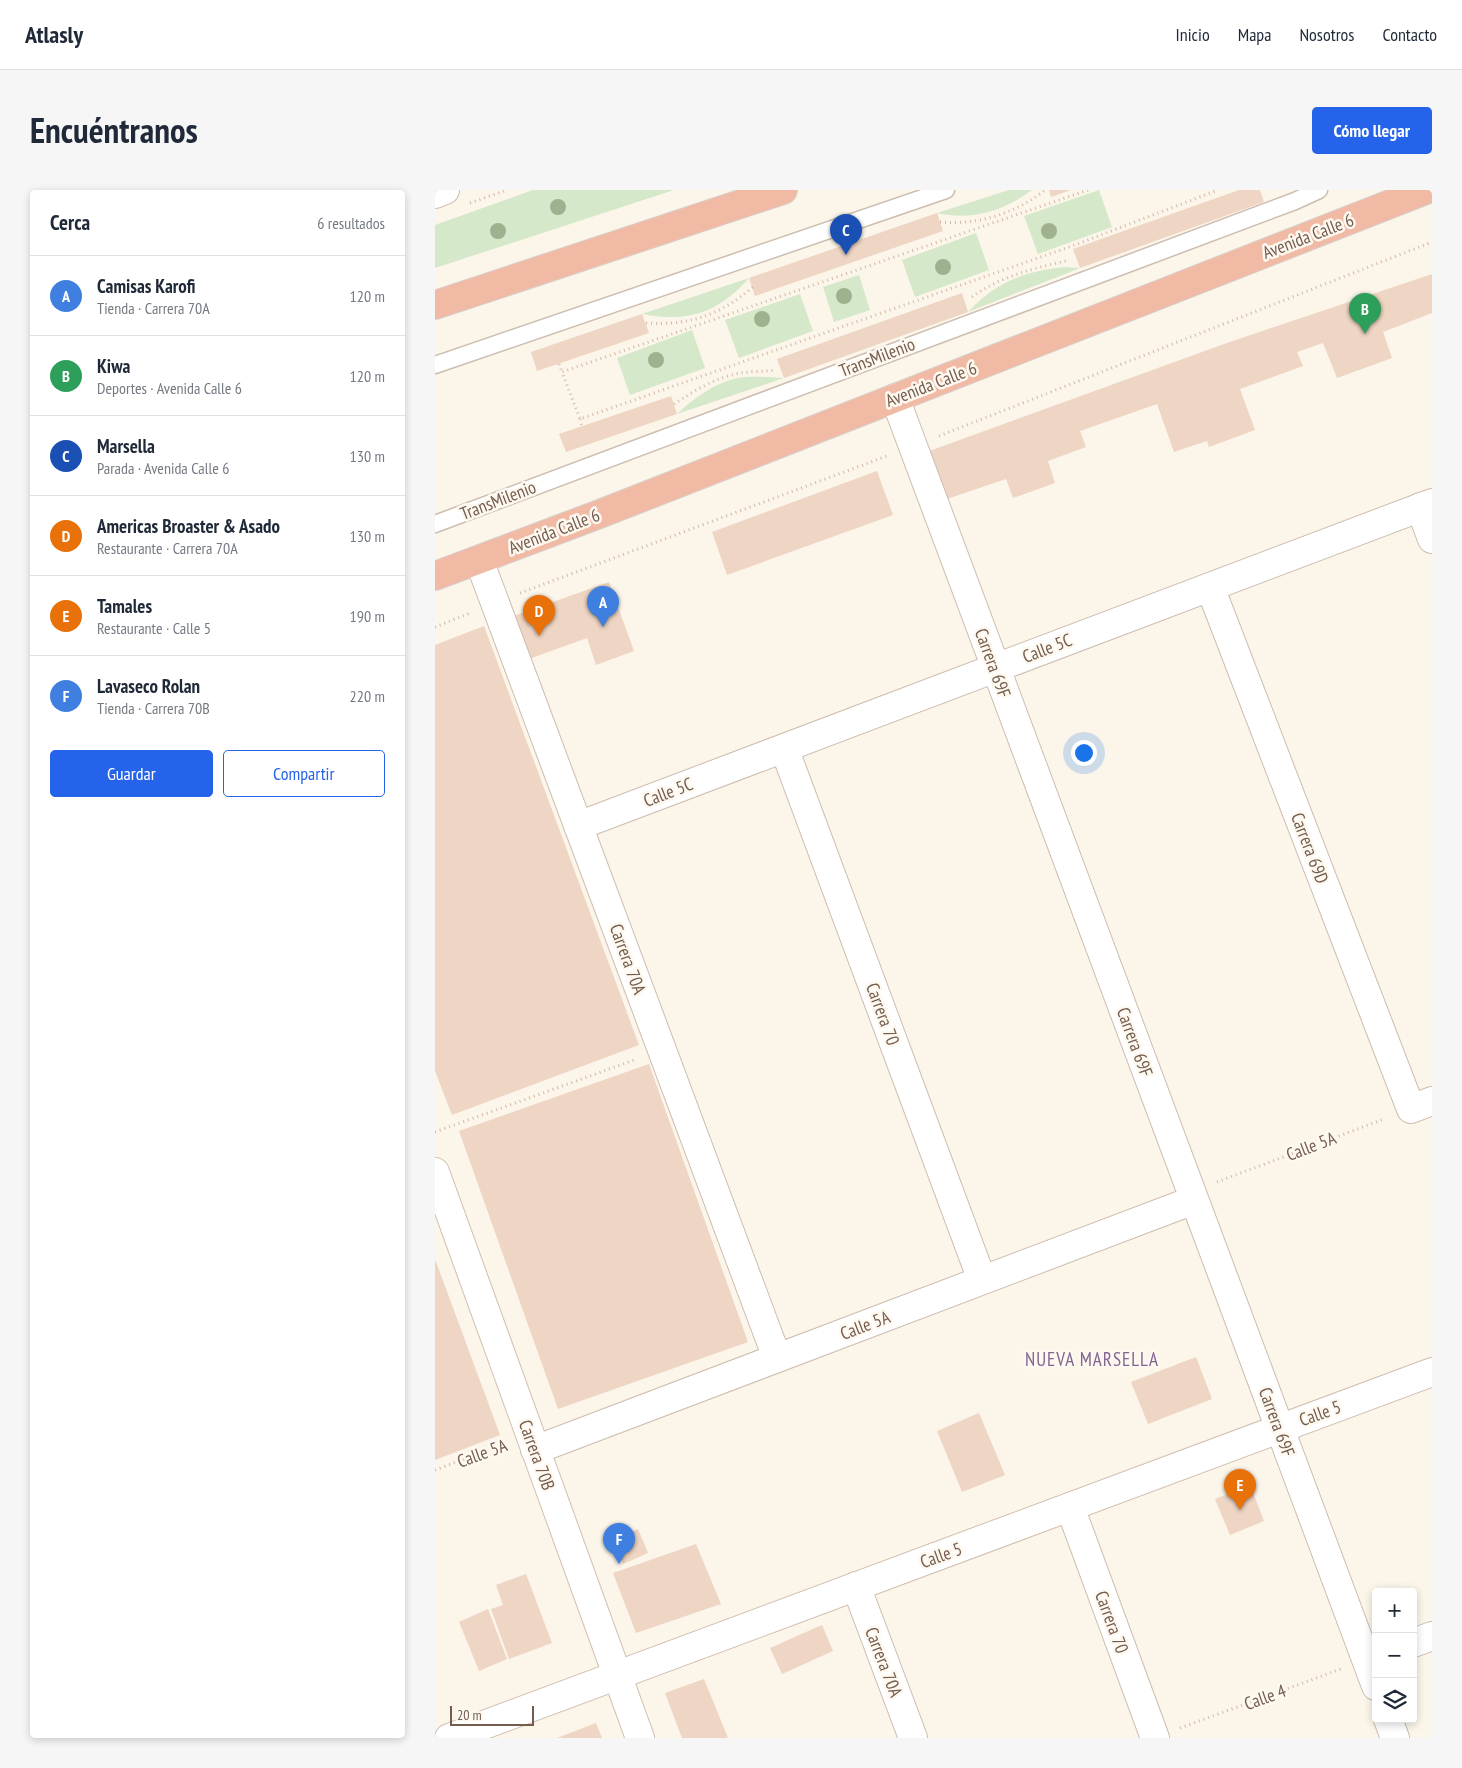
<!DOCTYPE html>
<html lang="es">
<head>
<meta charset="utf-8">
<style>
	:root { --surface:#fff; --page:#f6f6f7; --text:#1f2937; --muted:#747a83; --line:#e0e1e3; --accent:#2563eb }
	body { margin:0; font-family:"PT Sans Narrow",sans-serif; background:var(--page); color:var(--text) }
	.controls { position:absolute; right:15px; bottom:15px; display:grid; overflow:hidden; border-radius:5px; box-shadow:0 2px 8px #0003 }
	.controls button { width:45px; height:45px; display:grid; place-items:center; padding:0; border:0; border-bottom:1px solid var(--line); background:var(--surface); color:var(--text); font:25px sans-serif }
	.scale { position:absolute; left:15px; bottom:12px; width:84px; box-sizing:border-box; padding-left:5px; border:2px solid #745c4e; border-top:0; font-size:14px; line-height:18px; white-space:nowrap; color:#745c4e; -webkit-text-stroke:4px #fef9f0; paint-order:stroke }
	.you { position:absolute; left:648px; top:562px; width:18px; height:18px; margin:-12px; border:4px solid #fff; border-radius:50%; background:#1a73e8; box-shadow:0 0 0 8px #1a73e833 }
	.badge { display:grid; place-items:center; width:32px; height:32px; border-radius:50%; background:var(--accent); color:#fff; font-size:16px; font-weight:700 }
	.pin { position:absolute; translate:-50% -41px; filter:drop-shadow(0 1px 2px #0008) }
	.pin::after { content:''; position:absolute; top:26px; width:18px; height:15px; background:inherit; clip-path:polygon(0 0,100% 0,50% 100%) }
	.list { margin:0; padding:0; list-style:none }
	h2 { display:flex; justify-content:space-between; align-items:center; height:65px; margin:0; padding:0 20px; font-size:21px }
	h2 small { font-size:16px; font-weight:400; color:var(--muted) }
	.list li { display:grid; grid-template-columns:32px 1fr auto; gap:15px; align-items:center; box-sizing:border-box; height:80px; padding:0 20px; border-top:1px solid var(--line) }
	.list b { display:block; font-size:19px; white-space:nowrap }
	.list p { margin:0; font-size:16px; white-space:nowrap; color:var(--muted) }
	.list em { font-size:16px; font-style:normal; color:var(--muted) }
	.actions { display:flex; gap:10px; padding:15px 20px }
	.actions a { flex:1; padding:11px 0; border:1px solid var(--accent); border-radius:5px; text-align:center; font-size:18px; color:var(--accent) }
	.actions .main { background:var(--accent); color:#fff }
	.icon { flex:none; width:28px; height:28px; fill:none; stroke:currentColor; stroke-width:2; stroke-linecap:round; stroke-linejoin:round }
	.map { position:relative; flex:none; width:997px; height:1548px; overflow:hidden; border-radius:5px }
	header { display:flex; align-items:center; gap:30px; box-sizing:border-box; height:70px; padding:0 25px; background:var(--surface); border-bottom:1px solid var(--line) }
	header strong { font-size:24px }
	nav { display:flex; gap:28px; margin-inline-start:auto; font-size:18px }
	.intro { display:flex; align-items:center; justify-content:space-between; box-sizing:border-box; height:120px; padding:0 30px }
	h1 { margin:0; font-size:35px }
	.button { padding:12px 22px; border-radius:5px; background:var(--accent); color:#fff; font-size:18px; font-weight:700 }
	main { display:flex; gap:30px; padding:0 30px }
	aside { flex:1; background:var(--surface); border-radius:5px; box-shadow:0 2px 8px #0003 }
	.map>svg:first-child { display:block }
	.green { fill:#d5e8c9 }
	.building { fill:#efd5c3 }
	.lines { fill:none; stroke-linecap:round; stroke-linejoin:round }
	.lane-casing { stroke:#cdbdb0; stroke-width:19 }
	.street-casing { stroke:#cdbdb0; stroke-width:30 }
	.secondary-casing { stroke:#d1bfb0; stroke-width:30 }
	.highway-casing { stroke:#d8d1cd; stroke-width:30 }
	.path { stroke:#d4b8a6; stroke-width:3; stroke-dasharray:1 4; stroke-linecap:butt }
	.lane { stroke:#fff; stroke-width:16 }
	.street { stroke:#fff; stroke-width:28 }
	.secondary { stroke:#fff; stroke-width:28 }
	.highway { stroke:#f1baa5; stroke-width:28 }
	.tree { fill:#a0b190 }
	.labels { text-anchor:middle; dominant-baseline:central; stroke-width:5; stroke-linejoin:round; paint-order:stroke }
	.street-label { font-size:18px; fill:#745c4e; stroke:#fef9f0 }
	.neighbourhood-label { font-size:19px; letter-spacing:1px; fill:#836690; stroke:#fef9f0 }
</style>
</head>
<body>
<header>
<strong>Atlasly</strong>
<nav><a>Inicio</a><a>Mapa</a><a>Nosotros</a><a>Contacto</a></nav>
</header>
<div class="intro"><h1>Encuéntranos</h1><a class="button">Cómo llegar</a></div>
<main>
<aside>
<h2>Cerca<small>6 resultados</small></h2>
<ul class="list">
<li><span class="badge" style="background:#3f7fe0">A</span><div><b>Camisas Karofi</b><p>Tienda · Carrera 70A</p></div><em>120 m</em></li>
<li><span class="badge" style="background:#2e9e5b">B</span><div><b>Kiwa</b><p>Deportes · Avenida Calle 6</p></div><em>120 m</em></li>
<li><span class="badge" style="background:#1a4fb4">C</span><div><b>Marsella</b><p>Parada · Avenida Calle 6</p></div><em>130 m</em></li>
<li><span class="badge" style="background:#e8710a">D</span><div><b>Americas Broaster &amp; Asado</b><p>Restaurante · Carrera 70A</p></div><em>130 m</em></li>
<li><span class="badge" style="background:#e8710a">E</span><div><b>Tamales</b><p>Restaurante · Calle 5</p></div><em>190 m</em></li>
<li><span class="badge" style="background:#3f7fe0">F</span><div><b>Lavaseco Rolan</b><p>Tienda · Carrera 70B</p></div><em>220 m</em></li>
</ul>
<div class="actions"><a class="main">Guardar</a><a>Compartir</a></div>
</aside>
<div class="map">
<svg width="997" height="1548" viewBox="0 0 997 1548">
	<rect width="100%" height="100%" fill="#fbf5ea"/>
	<path class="green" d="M98,0H239L0,78V35Z
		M574,0H597C568,21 537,31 502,23Z
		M664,0L677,37L603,64L589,26Z
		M541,43L554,80L480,107L467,70Z
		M630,77L645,78L533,122C561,92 590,81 630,77Z
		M424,85L435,120L399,132L388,97Z
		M314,88C283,123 253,133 207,124Z
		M365,104L378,141L304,168L290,130Z
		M257,140L270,178L195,205L182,168Z
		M334,187L349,188L242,224C259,208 279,193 303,188C313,186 324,187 334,187Z"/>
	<path class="building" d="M614,0H636L616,7Z
		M804,0H825L829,12L645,78L638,59Z
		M502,23L508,41L320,106L314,88Z
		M997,84V123L948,142L957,168L902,188L888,153L862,162L868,176L805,199L820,240L774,257L772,251L739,262L722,214L645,241L651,257L613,271L620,293L578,308L571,289L506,311L489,263L789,154Z
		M527,103L533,122L349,188L342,169Z
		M207,124L214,143L102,181L96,162Z
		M236,206L242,224L131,262L124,244Z
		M442,281L458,325L292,385L277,342Z
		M174,392L199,461L161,475L152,448L91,470L76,427Z
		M49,436L204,855L17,925L0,881V455Z
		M214,874L313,1152L123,1219L24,941Z
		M0,1069L65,1245L0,1270Z
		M761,1167L777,1209L713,1234L696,1192Z
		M544,1223L570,1285L527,1302L502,1241Z
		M815,1295L829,1331L795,1345L780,1309Z
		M203,1339L213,1363L188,1374L178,1350Z
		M261,1354L286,1414L201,1443L178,1383Z
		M91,1384L117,1453L74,1469L56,1419L68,1415L61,1395Z
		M53,1419L72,1469L44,1481L24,1432Z
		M387,1435L398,1461L347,1484L335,1458Z
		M269,1489L293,1548H247L230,1503Z
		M161,1533L167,1548H122Z"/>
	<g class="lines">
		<defs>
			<path id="lane" d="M0,175L511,0
				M0,334L860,11L884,0"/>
			<path id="street" d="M460,208L941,1496
				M985,317L997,349
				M44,370L342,1168
				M775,397L976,919L997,911
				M349,558L547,1090
				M143,636L997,313
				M100,1260L759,1010
				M635,1317L720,1548
				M421,1396L478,1548
				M978,1453L997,1446
				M953,1529L960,1548"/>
			<path id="secondary" d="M0,4L10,0
				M0,982L205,1548
				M14,1548L997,1182"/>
			<path id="highway" d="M0,115L348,0
				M0,386L162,325L991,0"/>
		</defs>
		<use href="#lane" class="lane-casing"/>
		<use href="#street" class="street-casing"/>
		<use href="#secondary" class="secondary-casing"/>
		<use href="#highway" class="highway-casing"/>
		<path class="path" d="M653,0L127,182L145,229L637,56L783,0
			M35,13L72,0
			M505,32C544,35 579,24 610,0
			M537,107C564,87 599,78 631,71
			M211,133C254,136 285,125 318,97
			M124,174L127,182
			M239,214C259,201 281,187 306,183C317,181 329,182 341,180
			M145,229L147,236
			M504,246L997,52
			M85,403L452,266
			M0,437L35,423
			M0,942L202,869
			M782,992L949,929
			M0,1280L70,1254
			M745,1538L906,1479"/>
		<use href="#lane" class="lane"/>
		<use href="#street" class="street"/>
		<use href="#secondary" class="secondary"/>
		<use href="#highway" class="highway"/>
	</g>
	<g class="tree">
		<circle cx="123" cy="17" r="8"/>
		<circle cx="63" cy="41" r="8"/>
		<circle cx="614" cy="41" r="8"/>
		<circle cx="508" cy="77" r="8"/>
		<circle cx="409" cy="106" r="8"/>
		<circle cx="327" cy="129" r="8"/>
		<circle cx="221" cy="170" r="8"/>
	</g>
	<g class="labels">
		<g class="street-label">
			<text transform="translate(873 46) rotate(-21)">Avenida Calle 6</text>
			<text transform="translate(442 167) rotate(-21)">TransMilenio</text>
			<text transform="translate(496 194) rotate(-21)">Avenida Calle 6</text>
			<text transform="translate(63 310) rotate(-21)">TransMilenio</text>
			<text transform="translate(119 341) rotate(-21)">Avenida Calle 6</text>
			<text transform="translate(612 458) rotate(-21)">Calle 5C</text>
			<text transform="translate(558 473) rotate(70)">Carrera 69F</text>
			<text transform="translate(233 602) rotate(-21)">Calle 5C</text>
			<text transform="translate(875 658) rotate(69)">Carrera 69D</text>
			<text transform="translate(193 769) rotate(70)">Carrera 70A</text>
			<text transform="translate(448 824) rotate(70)">Carrera 70</text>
			<text transform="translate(700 852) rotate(70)">Carrera 69F</text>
			<text transform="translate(876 956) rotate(-21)">Calle 5A</text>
			<text transform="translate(430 1135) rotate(-21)">Calle 5A</text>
			<text transform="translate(885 1223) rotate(-20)">Calle 5</text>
			<text transform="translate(842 1232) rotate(70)">Carrera 69F</text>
			<text transform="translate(47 1263) rotate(-20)">Calle 5A</text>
			<text transform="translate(102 1265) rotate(70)">Carrera 70B</text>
			<text transform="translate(506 1365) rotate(-20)">Calle 5</text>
			<text transform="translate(677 1432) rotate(70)">Carrera 70</text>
			<text transform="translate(449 1472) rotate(69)">Carrera 70A</text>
			<text transform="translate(830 1507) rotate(-20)">Calle 4</text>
		</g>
		<g class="neighbourhood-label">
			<text x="657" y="1169">NUEVA MARSELLA</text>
		</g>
	</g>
</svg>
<div class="controls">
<button>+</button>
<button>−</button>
<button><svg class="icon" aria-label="layers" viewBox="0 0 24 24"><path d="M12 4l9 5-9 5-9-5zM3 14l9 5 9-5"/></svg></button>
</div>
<div class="scale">20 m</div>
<div class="you"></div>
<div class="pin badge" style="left:168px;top:437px;background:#3f7fe0">A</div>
<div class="pin badge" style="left:930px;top:144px;background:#2e9e5b">B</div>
<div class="pin badge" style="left:411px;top:65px;background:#1a4fb4">C</div>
<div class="pin badge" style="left:104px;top:446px;background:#e8710a">D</div>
<div class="pin badge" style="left:805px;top:1320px;background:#e8710a">E</div>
<div class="pin badge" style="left:184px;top:1374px;background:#3f7fe0">F</div>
</div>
</main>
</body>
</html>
